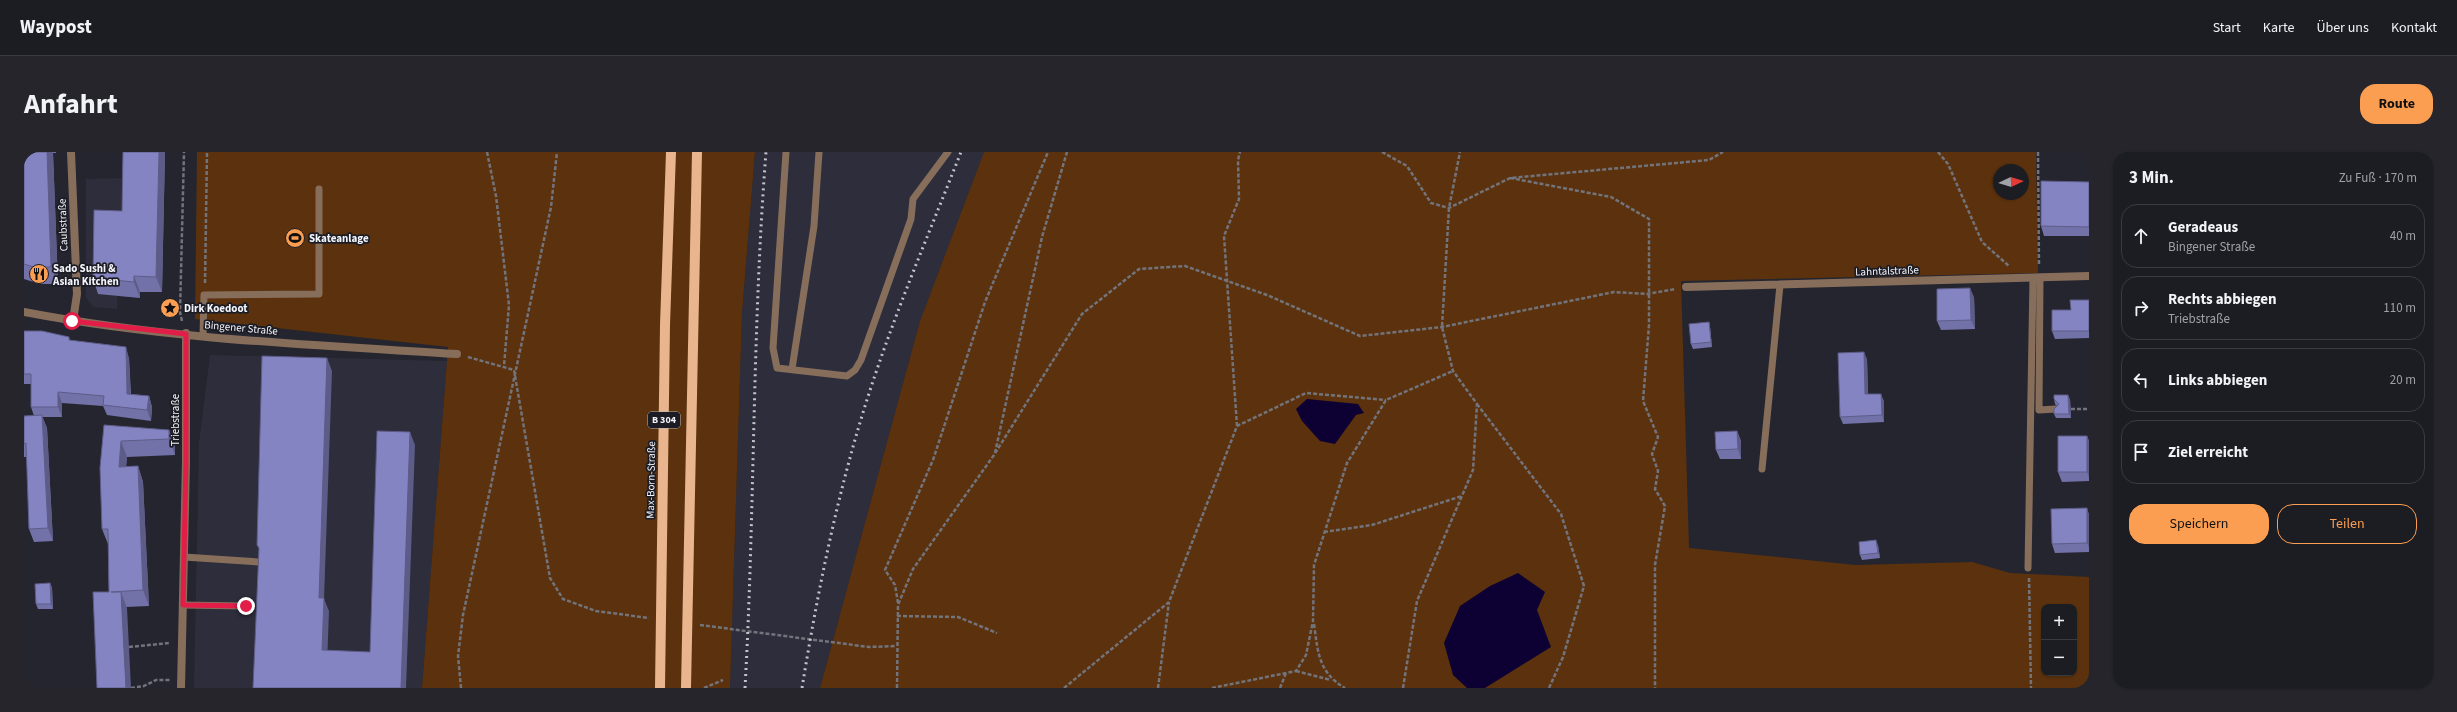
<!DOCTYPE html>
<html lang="de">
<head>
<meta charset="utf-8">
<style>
	:root { --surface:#1c1c23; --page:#25252b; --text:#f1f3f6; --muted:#a0a1a6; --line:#3a3a41; --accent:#fb9e51 }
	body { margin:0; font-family:"Source Sans 3",sans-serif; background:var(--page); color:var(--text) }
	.controls { position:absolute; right:12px; bottom:12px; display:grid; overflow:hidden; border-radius:8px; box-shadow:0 1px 3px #0004 }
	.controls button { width:36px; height:36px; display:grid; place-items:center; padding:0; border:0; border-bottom:1px solid var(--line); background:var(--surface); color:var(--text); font:20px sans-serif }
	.compass { position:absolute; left:1969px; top:12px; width:36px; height:36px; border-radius:50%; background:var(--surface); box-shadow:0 1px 3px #0004; rotate:86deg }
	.stop { position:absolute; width:12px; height:12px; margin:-9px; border:3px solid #e11d48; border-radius:50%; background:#fff }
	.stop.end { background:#e11d48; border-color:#fff; box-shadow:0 1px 4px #0008 }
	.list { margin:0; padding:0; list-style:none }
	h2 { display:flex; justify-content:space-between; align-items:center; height:52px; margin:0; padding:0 16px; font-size:17px }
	h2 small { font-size:13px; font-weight:400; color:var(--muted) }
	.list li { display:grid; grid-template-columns:26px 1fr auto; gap:12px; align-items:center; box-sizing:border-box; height:64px; margin:0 8px 8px; padding:0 8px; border:1px solid var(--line); border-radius:16px }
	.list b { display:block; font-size:15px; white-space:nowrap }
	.list p { margin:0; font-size:13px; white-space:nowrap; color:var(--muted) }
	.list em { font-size:13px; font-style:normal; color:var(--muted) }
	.actions { display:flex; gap:8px; padding:12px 16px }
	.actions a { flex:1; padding:9px 0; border:1px solid var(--accent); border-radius:16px; text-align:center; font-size:14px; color:var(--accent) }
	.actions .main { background:var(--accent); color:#111 }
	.icon { flex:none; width:22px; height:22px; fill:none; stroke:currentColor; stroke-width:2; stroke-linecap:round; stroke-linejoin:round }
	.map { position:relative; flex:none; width:2065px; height:536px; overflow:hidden; border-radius:16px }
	header { display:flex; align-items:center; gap:24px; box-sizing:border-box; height:56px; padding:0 20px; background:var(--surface); border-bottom:1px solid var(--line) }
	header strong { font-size:19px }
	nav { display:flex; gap:22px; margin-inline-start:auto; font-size:14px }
	.intro { display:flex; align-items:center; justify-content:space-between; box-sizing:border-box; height:96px; padding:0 24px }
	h1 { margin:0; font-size:28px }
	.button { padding:10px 18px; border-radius:16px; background:var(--accent); color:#111; font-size:14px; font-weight:700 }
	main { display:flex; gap:24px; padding:0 24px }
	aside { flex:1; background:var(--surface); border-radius:16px; box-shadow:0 1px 3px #0004 }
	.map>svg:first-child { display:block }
	.built { fill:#2d2d3c }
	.green { fill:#5b320d; fill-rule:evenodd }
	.water { fill:#0d0033 }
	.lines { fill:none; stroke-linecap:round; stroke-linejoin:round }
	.path { stroke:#73737c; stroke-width:2.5; stroke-dasharray:4 2; stroke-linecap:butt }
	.service { stroke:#876e5b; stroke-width:7 }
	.minor { stroke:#876e5b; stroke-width:8 }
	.primary { stroke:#e9b58f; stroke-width:10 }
	.rail { stroke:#c3c3cb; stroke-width:3; stroke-dasharray:2 4; stroke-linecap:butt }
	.wall { fill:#7272a8 }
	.shaded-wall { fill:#5d5c88 }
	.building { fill:#8584c3; stroke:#5d5c88 }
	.route { stroke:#e11d48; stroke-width:5 }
	.labels { text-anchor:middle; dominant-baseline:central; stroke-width:3.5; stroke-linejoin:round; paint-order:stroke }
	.shield { fill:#1c1c25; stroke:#b3b3bb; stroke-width:1 }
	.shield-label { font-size:10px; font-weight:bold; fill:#f4f4fb }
	.street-label { font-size:11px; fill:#f4f4fb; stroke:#1c1c25 }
	.poi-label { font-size:11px; font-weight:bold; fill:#f4f4fb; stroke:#1c1c25; text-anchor:start }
</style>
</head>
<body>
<header>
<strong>Waypost</strong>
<nav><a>Start</a><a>Karte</a><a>Über uns</a><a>Kontakt</a></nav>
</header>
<div class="intro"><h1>Anfahrt</h1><a class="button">Route</a></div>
<main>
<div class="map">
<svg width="2065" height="536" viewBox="0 0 2065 536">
	<rect width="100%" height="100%" fill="#25252f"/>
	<path class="built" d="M731,0H960L896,169L796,536H706L718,161Z
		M104,26L116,146L93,144V157L69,155L62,146V27Z
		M186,203L423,209L398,536H170L175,291Z"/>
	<path class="green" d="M173,0H731L718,161L706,536H398L424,195L171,167Z
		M960,0H2012L2014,121L1657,129L1665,396L1831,413L1948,410L1986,421L2065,425V536H796L896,169ZM1975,18H1999V42H1975ZM2020,455H2050V521H2020Z"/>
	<path class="water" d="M1283,247L1334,252L1340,261L1332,263L1311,292L1296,289L1278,269L1272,257Z
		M1494,421L1521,440L1513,458L1527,495L1461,536H1443L1429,523L1420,491L1436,454L1466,434Z"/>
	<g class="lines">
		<path class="path" d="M463,0L472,44L485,153L480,214
			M1358,0L1383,14L1407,51L1425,56L1486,26L1685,8L1699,0
			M1914,0L1924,12L1958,90L1985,114
			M2014,0L2015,113
			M1486,26L1587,45L1625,67V173L1619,249L1634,285L1628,302L1634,319L1631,337L1641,354L1631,413V536
			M181,131L183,0
			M158,169L156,160L160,0
			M444,205L490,218L526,426L539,447L572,459L625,466
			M1453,252L1537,362L1560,434L1539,505L1525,536
			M2047,257H2065
			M1213,274L1200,84L1215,47L1214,8L1216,0
			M971,301L1018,85L1043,0
			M1300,380L1348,373L1438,344
			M2005,426L2007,536
			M874,451L871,433L861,418L909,308L961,150L1024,0
			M873,464L934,465L973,481
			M1290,472C1294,500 1294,520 1321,536
			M676,473L845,495L872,494
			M105,495L146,491
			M1272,519L1307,528
			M107,536L120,534L132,528H146
			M437,536L434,504L439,463L527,55L533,0
			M680,536L699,528
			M873,536L874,453L889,417L970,303L1058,162L1115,117L1161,114L1243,143L1336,184L1418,175L1590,140L1623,142L1652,137
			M1040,536L1145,450L1213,274L1282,241L1362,248
			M1134,536L1145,450
			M1188,536L1272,519L1282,503L1289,469L1290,413L1323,311L1362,248L1429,219
			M1256,536L1262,521
			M1379,536L1393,449L1449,318L1453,252L1429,219L1418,175L1425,56L1436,0"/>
		<path class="service" d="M762,0L749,196L753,216L823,224L831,218L837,208L887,67L889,47L924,0
			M2016,126L2015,258L2032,257
			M179,184L180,143L295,142V37
			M768,217L790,74L795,0
			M1738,317L1756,133
			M160,405L235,410
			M2004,416L2009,126
			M159,453L222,454"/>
		<path class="minor" d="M47,0L53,142L49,169
			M1662,135L2065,124
			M0,160C140,187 290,193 433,202
			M157,536L162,309V181"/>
		<path class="primary" d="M636,536L641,173L647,0
			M662,536L673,0"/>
		<path class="rail" d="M721,536C731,357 728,179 742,0
			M778,536C793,444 811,353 838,264C865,174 903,87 937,0"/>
	</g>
	<path class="wall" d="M0,0H32V1H29L34,132H16L0,127Z
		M99,0H141L138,140H116V146L74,142L69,126L98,59Z
		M2065,30V84H2020L2017,74Z
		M1950,145L1951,177L1917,178L1913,169Z
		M2065,148V186L2031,187L2028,179L2047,158Z
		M1685,170L1686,175L1688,195L1669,197L1667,192Z
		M0,179L45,185L46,189L105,206L107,242L125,244L128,255L127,269L83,263L79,254L38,251V265H18L23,276L29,389L10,390L5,377L3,305H0V264H10L7,255V232H0Z
		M1843,207L1844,242L1860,249V270L1819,272L1816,265Z
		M2030,247H2046L2047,266H2032L2030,262L2033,254L2031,252Z
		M80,273L145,278L151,294V303L103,305L102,314H114L119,330L125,454L102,455L103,456L85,440L84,392L78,377Z
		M1713,279L1717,289V307H1696L1692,298Z
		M2063,284L2065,289V329L2038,330L2034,320Z
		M2063,356L2065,363V400L2031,401L2028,392Z
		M1854,393L1856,406L1838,408L1836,403Z
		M26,431L28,436L29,457H14L12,452Z"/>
	<path class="shaded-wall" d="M23,0H28L29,1L34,132L27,115Z
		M135,0H141L138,140L132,125Z
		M110,124L116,140V146L110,130Z
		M1946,136L1950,145L1951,177L1947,168Z
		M1685,170L1686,175L1688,195L1687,190Z
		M102,195L105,206L107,252L103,242Z
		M1840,200L1843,207L1844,250L1841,242Z
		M303,206L308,219L300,447L305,459L303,512L298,498L295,446Z
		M34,240L38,251V265L34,255Z
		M1857,242L1860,249V270L1858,263Z
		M2044,243L2046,247L2047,266L2045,262Z
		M125,244L128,255L127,269L123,258Z
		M18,263L23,276L29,389L24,376Z
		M145,278L151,294V303L145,287Z
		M1713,279L1717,289V307L1714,297Z
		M386,280L391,293L382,536H377Z
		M2063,284L2065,289V326L2063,320Z
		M97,289L103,305L101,331L95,315Z
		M114,314L119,330L125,454L119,438Z
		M2063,356L2065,363V396L2063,391Z
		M1852,388L1854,393L1856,406L1854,401Z
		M26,431L28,436L29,457L27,452Z
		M97,440L103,456L107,536H102Z"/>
	<path class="building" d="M0,0H23L27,115H10L0,112Z
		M99,0H135L132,125L110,124V130L69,126L70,58L98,59Z
		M2017,29L2065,30V75L2017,74Z
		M1946,136L1947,168L1913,169V137Z
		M2046,148H2065V179H2028V158H2047Z
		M1685,170L1687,190L1667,192L1665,172Z
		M0,179H18L45,185V188L102,195L103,242L125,244L123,258L79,253L80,244L34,240V255H7V222H0Z
		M1840,200L1841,242H1857L1858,263L1816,265L1814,201Z
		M238,204L303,206L295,446H300L298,498L346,500L353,279L386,280L377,536H229L235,396L233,393Z
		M2030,243H2044L2045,262H2030V257L2035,252L2030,247Z
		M18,263L24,376L5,377L2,291L0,292V264Z
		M80,273L145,278V287L97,289L95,315L114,314L119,438L87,440H97L102,536H73L69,440H85L84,377H78L76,316Z
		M1713,279L1714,297L1692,298L1691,280Z
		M2034,284H2063V320H2034Z
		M2063,356V391L2028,392L2027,357Z
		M1852,388L1854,401L1836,403L1835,390Z
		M26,431L27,452H12L11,432Z"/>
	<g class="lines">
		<path class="route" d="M48,169L162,182V309L159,453L222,454"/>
	</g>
	<defs>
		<symbol id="stadium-disc" viewBox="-11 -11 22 22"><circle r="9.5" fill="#fb9e51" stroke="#1c1c25"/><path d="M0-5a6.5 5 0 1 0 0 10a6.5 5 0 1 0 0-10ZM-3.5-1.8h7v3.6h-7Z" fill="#111"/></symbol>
		<symbol id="restaurant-disc" viewBox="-11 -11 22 22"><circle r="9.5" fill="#fb9e51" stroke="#1c1c25"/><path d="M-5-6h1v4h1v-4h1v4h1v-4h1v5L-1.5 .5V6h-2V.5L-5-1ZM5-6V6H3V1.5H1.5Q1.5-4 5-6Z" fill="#111"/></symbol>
		<symbol id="sight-disc" viewBox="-11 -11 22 22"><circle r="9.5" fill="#fb9e51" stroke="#1c1c25"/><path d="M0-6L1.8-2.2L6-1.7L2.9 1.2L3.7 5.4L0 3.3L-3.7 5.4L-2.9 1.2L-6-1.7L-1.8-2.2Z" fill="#111"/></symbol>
	</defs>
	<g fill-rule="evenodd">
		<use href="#stadium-disc" x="260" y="75" width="22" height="22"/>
		<use href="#restaurant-disc" x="4" y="111" width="22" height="22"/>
		<use href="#sight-disc" x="135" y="145" width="22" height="22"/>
	</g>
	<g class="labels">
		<rect class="shield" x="624" y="260" width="32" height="16" rx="3"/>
		<g class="shield-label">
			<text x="640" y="268">B 304</text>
		</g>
		<g class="street-label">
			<text transform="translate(39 73) rotate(-92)">Caubstraße</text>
			<text transform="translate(1863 119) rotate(-2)">Lahntalstraße</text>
			<text transform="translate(217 176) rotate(5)">Bingener Straße</text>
			<text transform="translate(151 268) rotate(-90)">Triebstraße</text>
			<text transform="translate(627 328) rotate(-89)">Max-Born-Straße</text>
		</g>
		<g class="poi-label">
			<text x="285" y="86">Skateanlage</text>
			<text x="29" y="116">Sado Sushi &amp;<tspan x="29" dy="13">Asian Kitchen</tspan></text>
			<text x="160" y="156">Dirk Koedoot</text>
		</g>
	</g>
</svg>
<div class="controls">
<button>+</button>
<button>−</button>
</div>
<svg class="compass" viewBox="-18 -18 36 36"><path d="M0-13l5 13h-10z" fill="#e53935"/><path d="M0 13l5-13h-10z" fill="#a0a1a6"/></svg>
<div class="stop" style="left:48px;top:169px"></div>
<div class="stop end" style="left:222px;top:454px"></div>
</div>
<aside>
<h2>3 Min.<small>Zu Fuß · 170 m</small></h2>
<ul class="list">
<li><svg class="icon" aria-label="ahead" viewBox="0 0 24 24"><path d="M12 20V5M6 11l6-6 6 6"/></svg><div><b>Geradeaus</b><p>Bingener Straße</p></div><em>40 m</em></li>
<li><svg class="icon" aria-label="right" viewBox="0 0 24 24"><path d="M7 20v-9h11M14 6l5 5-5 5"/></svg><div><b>Rechts abbiegen</b><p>Triebstraße</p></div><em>110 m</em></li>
<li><svg class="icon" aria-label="left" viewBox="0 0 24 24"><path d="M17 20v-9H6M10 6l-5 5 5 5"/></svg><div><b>Links abbiegen</b></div><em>20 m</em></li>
<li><svg class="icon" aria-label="arrive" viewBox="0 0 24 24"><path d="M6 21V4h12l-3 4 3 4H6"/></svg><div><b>Ziel erreicht</b></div></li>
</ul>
<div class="actions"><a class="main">Speichern</a><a>Teilen</a></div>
</aside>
</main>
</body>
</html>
